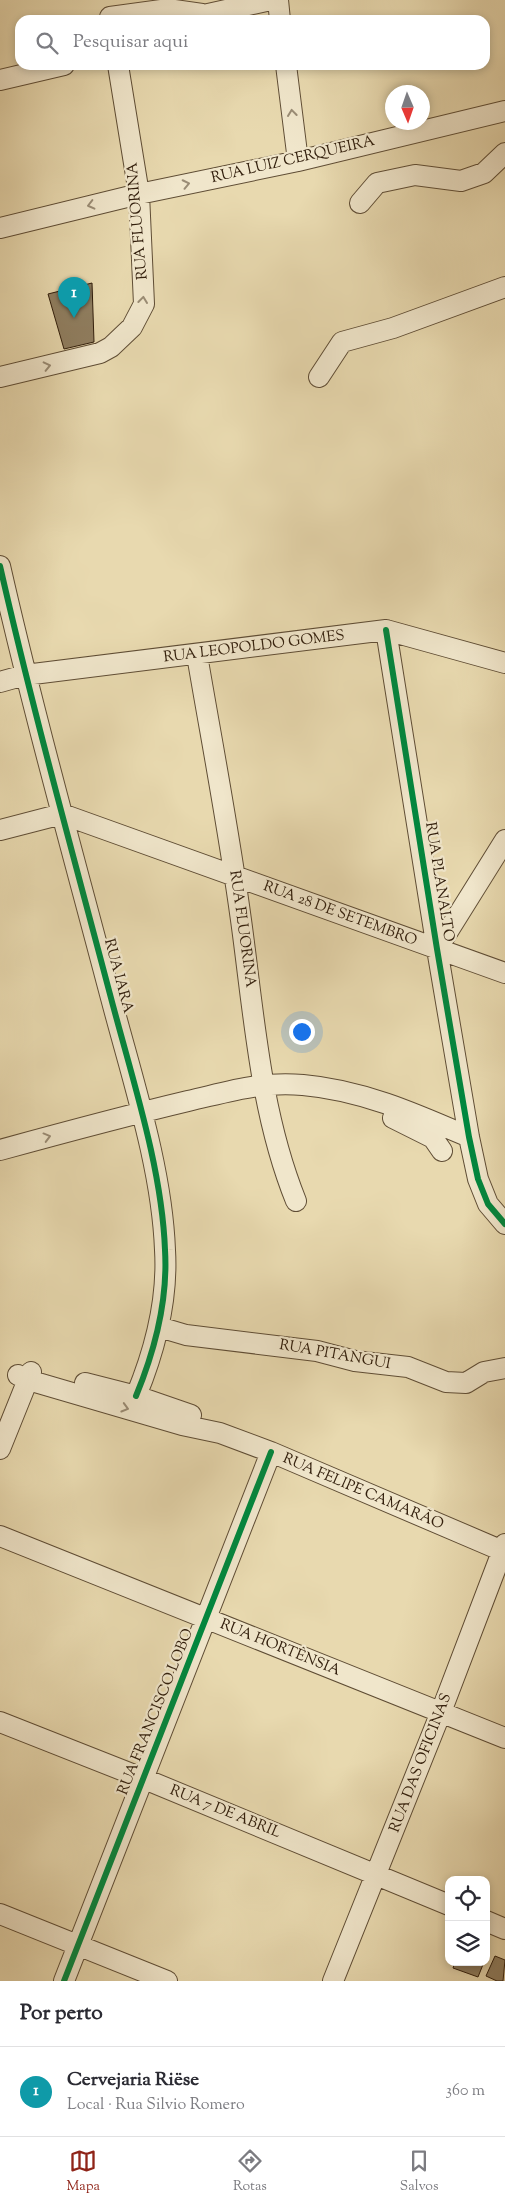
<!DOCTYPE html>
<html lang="pt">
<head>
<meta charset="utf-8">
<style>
	:root { --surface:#fff; --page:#f7f7f7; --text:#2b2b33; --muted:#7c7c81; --line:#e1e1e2; --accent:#8f2418 }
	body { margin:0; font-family:"Sorts Mill Goudy",serif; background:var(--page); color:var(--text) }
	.controls { position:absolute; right:15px; bottom:15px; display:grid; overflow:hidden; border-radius:10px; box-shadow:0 2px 8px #0003 }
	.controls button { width:45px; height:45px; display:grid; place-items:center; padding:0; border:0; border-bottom:1px solid var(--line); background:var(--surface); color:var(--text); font:25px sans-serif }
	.compass { position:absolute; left:385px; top:85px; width:45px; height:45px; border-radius:50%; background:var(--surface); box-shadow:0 2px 8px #0003; rotate:178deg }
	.you { position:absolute; left:301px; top:1031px; width:18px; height:18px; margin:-12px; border:4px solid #fff; border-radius:50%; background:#1a73e8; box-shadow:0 0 0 8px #1a73e833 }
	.badge { display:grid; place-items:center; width:32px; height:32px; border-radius:50%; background:var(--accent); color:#fff; font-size:16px; font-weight:700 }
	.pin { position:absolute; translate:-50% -41px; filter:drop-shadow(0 1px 2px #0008) }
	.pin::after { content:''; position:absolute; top:26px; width:18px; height:15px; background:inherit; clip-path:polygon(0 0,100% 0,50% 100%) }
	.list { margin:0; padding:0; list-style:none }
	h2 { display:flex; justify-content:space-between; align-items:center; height:65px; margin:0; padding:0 20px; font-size:21px }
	h2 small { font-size:16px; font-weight:400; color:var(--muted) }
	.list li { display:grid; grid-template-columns:32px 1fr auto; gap:15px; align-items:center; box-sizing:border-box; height:90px; padding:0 20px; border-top:1px solid var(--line) }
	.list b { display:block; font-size:19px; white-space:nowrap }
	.list p { margin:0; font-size:16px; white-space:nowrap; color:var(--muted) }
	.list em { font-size:16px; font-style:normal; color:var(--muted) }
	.icon { flex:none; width:28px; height:28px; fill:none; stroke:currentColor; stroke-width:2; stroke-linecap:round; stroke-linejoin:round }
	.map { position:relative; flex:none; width:505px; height:1981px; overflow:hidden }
	.search { position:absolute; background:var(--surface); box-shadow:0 2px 8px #0003; left:15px; right:15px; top:15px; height:55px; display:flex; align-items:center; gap:12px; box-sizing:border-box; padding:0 18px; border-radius:15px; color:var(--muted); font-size:19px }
	.sheet { height:155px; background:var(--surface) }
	nav { display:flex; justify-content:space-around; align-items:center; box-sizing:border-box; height:70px; border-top:1px solid var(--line); background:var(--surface); font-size:14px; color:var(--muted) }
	nav a { display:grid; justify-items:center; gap:2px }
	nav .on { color:var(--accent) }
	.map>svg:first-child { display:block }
	.building { fill:#907f61; stroke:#311e0c }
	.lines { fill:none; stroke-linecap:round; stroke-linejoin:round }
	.minor-casing { stroke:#5f4d35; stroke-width:22 }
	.minor { stroke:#f0e6cb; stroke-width:20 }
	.cycleway-casing { stroke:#f0e6cb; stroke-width:9 }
	.cycleway { stroke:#00873e; stroke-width:6 }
	.oneway { stroke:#9a8c75 }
	.labels { text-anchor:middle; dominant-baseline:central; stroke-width:4.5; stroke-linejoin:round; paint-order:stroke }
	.street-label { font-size:15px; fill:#311e0c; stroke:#f0e6cb }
</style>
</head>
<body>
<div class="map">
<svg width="505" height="1981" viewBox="0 0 505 1981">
	<rect width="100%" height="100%" fill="#e8d9af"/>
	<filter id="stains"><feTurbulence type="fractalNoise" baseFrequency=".004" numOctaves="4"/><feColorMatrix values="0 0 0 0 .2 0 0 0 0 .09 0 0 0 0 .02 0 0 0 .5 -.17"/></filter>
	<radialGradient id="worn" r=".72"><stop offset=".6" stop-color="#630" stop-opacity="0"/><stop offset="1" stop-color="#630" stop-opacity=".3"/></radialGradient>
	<path class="building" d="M92,283L94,342L64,349L48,294Z
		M495,1956L505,1960L503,1981H497L486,1976Z
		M455,1962H484L478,1977L453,1968Z"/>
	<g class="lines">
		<defs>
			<path id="minor" d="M278,0L280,20
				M110,17L168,9L202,14
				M190,18L271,0
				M286,65L298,161
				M0,80L64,65
				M360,203L377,183L415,175L461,181L484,173L505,153
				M0,228L139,194L298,161L505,111
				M0,377L100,353L111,347L132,327L144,304L139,194L118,65
				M319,377L342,342L393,328L505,287
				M0,566C33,711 73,854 111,998C132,1078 162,1168 165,1250C168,1299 155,1350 136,1396
				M386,630L437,949L469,1137L478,1179L488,1204L505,1224
				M197,655C212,743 229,831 241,920C254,1014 260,1112 296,1201
				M0,682L25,675L386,630L505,663
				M0,830L62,814L505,973
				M437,949L505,840
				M393,1118L433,1138L442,1151
				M0,1150C62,1133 125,1116 188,1101C228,1092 261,1081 303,1085C362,1090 416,1114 469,1137
				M159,1327L186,1335L317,1351L355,1361L408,1367L446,1382L466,1383L484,1372L505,1368
				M18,1375L28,1380L182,1425L220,1433L271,1452L505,1552
				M85,1383L136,1396L191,1415
				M0,1449L31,1372
				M0,1536L505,1738
				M0,1722L142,1778L449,1905
				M0,1914L167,1981
				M486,1921L505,1929
				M64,1981L271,1452
				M333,1981L441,1712L505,1544"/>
		</defs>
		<use href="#minor" class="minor-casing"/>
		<use href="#minor" class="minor"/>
		<defs>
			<path id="cycleway" d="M0,566C33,711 73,854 111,998C132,1078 162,1168 165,1250C168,1299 155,1350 136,1396
				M386,630L437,949L469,1137L478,1179L488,1204L505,1224
				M64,1981L271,1452"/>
		</defs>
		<use href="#cycleway" class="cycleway-casing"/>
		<use href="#cycleway" class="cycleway"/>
	</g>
	<defs><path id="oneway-chevron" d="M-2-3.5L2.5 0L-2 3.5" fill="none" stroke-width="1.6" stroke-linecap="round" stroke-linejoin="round" transform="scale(1.25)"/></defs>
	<g class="oneway">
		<use href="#oneway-chevron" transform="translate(292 113) rotate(-97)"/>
		<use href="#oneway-chevron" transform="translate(186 184) rotate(-12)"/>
		<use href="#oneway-chevron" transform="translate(91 205) rotate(166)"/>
		<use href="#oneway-chevron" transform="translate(143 300) rotate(-83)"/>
		<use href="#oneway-chevron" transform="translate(47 366) rotate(-13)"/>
		<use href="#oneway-chevron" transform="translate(47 1137) rotate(-15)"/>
		<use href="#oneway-chevron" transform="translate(125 1408) rotate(16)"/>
	</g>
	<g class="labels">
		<g class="street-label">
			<text transform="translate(293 160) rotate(-13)">RUA LUIZ CERQUEIRA</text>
			<text transform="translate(138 221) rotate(-95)">RUA FLUORINA</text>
			<text transform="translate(254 647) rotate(-7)">RUA LEOPOLDO GOMES</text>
			<text transform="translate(439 882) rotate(81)">RUA PLANALTO</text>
			<text transform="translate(340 914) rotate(20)">RUA 28 DE SETEMBRO</text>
			<text transform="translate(242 929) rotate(82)">RUA FLUORINA</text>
			<text transform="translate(118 976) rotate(75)">RUA IARA</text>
			<text transform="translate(335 1355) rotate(10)">RUA PITANGUI</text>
			<text transform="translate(363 1492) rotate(23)">RUA FELIPE CAMARÃO</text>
			<text transform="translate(280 1648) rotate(22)">RUA HORTÊNSIA</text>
			<text transform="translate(156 1712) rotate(-68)">RUA FRANCISCO LOBO</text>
			<text transform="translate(421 1763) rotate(-69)">RUA DAS OFICINAS</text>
			<text transform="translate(225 1812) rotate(22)">RUA 7 DE ABRIL</text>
		</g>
	</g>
	<rect width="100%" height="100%" filter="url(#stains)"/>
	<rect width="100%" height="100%" fill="url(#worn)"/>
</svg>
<div class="controls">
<button><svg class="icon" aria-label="locate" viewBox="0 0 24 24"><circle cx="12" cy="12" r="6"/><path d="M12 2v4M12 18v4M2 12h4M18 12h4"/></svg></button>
<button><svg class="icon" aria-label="layers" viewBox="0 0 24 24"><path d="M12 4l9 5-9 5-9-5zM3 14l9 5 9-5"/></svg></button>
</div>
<svg class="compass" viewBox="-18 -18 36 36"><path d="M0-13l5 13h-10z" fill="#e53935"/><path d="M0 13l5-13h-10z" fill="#7c7c81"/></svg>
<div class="you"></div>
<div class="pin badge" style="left:74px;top:318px;background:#0f9aa8">1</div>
<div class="search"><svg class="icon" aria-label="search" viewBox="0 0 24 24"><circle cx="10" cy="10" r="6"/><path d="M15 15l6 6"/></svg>Pesquisar aqui</div>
</div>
<section class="sheet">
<h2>Por perto<small></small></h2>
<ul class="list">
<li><span class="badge" style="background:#0f9aa8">1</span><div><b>Cervejaria Riëse</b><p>Local · Rua Silvio Romero</p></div><em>360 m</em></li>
</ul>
</section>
<nav>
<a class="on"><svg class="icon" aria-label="map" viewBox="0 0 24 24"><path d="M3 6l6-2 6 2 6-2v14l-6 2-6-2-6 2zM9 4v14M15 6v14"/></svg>Mapa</a>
<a><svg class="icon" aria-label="directions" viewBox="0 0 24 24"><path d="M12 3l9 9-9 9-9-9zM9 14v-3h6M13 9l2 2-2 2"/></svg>Rotas</a>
<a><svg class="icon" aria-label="saved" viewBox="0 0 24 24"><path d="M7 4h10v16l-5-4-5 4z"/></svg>Salvos</a>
</nav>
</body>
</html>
